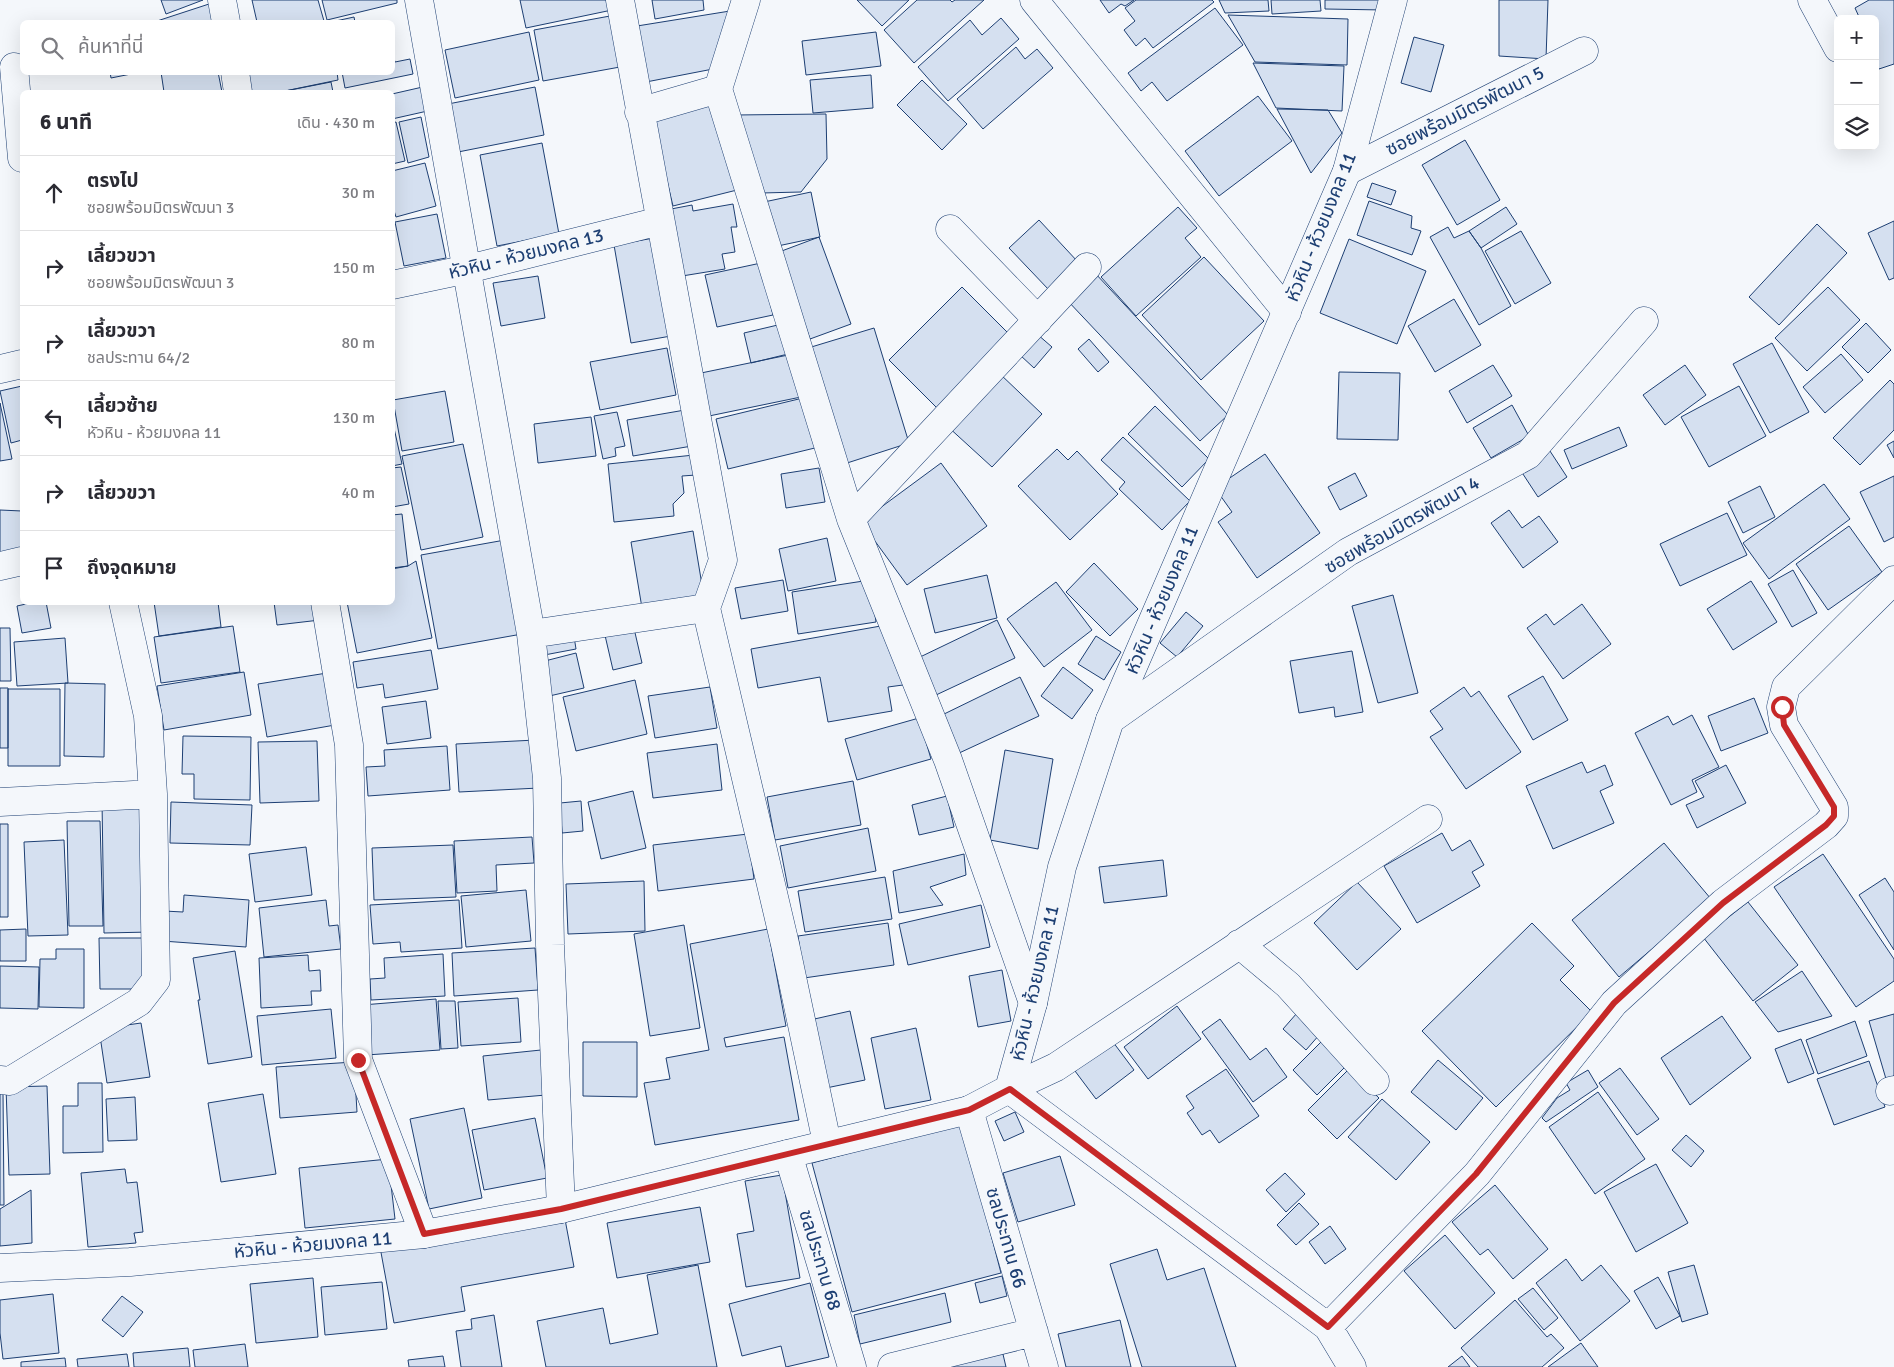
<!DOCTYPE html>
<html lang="th">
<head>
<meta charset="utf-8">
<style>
	:root { --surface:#fff; --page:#f2f2f3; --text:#2b2b33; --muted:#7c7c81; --line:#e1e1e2 }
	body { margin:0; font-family:Signika,"Noto Sans Thai",sans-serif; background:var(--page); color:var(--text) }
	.controls { position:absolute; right:15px; top:15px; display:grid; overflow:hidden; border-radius:8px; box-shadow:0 5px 20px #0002 }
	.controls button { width:45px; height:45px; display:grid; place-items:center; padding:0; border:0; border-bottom:1px solid var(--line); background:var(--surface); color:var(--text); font:25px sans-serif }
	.stop { position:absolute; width:15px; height:15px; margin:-11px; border:4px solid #c62828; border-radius:50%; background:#fff }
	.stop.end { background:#c62828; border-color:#fff; box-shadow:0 1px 5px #0008 }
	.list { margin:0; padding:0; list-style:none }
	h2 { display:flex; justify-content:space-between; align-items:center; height:65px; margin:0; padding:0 20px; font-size:21px }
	h2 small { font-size:16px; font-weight:400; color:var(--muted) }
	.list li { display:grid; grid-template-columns:32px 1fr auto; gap:15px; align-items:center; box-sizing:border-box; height:75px; padding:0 20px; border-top:1px solid var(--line) }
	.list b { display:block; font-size:19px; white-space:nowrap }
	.list p { margin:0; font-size:16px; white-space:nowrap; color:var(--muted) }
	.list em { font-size:16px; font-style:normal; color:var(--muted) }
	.icon { flex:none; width:28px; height:28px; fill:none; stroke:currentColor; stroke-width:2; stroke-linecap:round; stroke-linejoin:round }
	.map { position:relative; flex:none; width:1894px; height:1367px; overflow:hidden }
	.search { position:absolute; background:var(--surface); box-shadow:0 5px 20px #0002; left:20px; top:20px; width:375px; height:55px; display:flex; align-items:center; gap:12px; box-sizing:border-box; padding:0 18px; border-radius:8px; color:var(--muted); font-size:19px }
	.panel { position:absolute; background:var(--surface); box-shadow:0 5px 20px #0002; left:20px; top:90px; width:375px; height:515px; border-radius:8px }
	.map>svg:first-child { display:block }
	.building { fill:#d5e0f0; stroke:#1d3f73 }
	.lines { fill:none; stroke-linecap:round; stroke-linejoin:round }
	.minor-casing { stroke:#1d3f73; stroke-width:29 }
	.tertiary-casing { stroke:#1d3f73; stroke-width:29 }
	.minor { stroke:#f4f7fb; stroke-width:28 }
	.tertiary { stroke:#f4f7fb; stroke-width:28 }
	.route { stroke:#c62828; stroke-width:6 }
	.labels { text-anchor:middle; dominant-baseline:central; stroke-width:4; stroke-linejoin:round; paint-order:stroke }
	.street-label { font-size:19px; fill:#1d3f73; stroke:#f4f7fb }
</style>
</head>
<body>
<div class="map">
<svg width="1894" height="1367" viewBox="0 0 1894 1367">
	<rect width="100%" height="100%" fill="#f4f7fb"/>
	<path class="building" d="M161,0H203L166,14Z
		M252,0H318L324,21L257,22Z
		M322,0H397V3L327,20Z
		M520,0H610L612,10L526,28Z
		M652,0H703L704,10L655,19Z
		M857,0H909L882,26Z
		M917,0H950L952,2L955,0H984L914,63L884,30Z
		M1100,0H1134L1125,6L1121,4L1109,13Z
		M1136,0H1212L1214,2L1153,48L1145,38L1136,46L1124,30L1135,21L1125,8Z
		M1219,0H1268L1269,11L1225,13Z
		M1271,0H1320L1321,11L1272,14Z
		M1325,0H1384V10L1325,9Z
		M1499,0H1548L1546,59L1499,56Z
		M1869,0H1894V64L1879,69L1875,58V19H1860L1855,8Z
		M209,4L214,22H154Z
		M1215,8L1243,45L1167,101L1152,82L1141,91L1128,73Z
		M730,11L713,69L646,82L637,26Z
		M1228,15L1348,19L1347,65L1255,62Z
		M610,16L620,67L543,81L534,30Z
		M354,17L355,22H331Z
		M1001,18L1019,39L948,101L918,67L970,20L982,35Z
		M529,32L539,80L455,98L445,50Z
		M876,32L881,66L806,75L802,41Z
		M1414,37L1444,45L1431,92L1401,83Z
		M1016,47L1025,59L1037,49L1053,68L983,129L957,99Z
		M392,51L395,62L410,59L413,74L345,88L342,72H392Z
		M1253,63L1344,66L1342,111L1276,108Z
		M110,72H135L136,73L111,78Z
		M161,72H218L222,92H164Z
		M243,72H337L338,80L280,92H248Z
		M871,75L873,108L813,113L810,80Z
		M922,80L967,124L942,150L897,105Z
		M331,82L333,92H280Z
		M427,86L432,110L392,119V94Z
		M535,87L544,135L458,152L448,104Z
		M1258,96L1292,141L1219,196L1185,151Z
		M720,102L741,189L673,206L652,118Z
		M1277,109L1328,110L1342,133L1311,173Z
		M826,114L827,159L801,192L761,193L735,115Z
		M421,117L429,157L408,163L399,122Z
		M396,122L405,161L392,164V123Z
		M1465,140L1500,200L1457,225L1422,165Z
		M542,143L559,234L497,246L480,155Z
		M425,163L436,206L396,217L392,204V171Z
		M1372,183L1396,191L1391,205L1367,197Z
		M811,192L820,237L773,247L764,202Z
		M1369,201L1412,216L1411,228L1421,231L1412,255L1357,235Z
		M733,204L737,227H731L735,252L722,254L725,269L682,276L671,209L692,205L693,211Z
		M1178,207L1197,228L1185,238L1201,257L1136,316L1101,277Z
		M1506,207L1517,224L1481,248L1469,231Z
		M437,214L446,258L404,266L395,222Z
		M1039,220L1078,262L1049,290L1009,248Z
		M1894,221V278L1889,280L1868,233Z
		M1817,224L1847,253L1779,325L1749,297Z
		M1448,227L1454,238L1469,231L1481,248L1511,306L1479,325L1430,237Z
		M1521,231L1551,283L1515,304L1485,251Z
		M819,237L851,324L810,339L779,252Z
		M654,238L671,336L631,343L614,245Z
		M1349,239L1426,271L1397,344L1320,313Z
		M1204,257L1264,321L1201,380L1142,315Z
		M761,263L773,315L717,327L705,275Z
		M1094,272L1228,415L1200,441L1066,299Z
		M538,276L545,318L501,326L493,283Z
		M962,287L1012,337L939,410L889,360Z
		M1828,287L1860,320L1807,371L1775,338Z
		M1454,299L1481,345L1435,372L1408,326Z
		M1866,323L1891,350L1868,373L1842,347Z
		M782,324L788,354L751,363L744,333Z
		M874,328L909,443L844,464L808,348Z
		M1037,334L1052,347L1034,368L1020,355Z
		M1089,339L1109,362L1098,372L1078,349Z
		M1772,343L1809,412L1770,433L1733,364Z
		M667,348L676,395L600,410L590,362Z
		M793,354L801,397L709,416L701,373Z
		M1841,354L1863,380L1825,413L1803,387Z
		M1493,365L1512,396L1467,423L1449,391Z
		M1685,365L1706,395L1665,425L1643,395Z
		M1339,372L1400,373L1398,440L1337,439Z
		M999,373L1042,414L992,467L946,425Z
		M1890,380L1894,384V430L1860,465L1833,438Z
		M22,386V440L11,443L0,391Z
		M1739,386L1766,436L1709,467L1681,417Z
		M445,391L454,442L402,451L393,400Z
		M807,397L819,447L728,469L716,419Z
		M0,403L12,459L0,461Z
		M1512,405L1529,436L1491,458L1473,428Z
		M1155,406L1209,459L1182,487L1128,434Z
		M685,410L692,446L633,456L627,420Z
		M617,412L625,446L615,448L616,456L603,459L594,416Z
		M591,417L596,456L538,463L534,424Z
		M392,419L402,464L392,466Z
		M1619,427L1627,446L1572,469L1564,450Z
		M1123,437L1190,501L1162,530L1119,489L1125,482L1101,460Z
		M1894,441V458L1887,445Z
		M463,444L483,537L421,550L402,456Z
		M1548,448L1567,477L1538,497L1519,468Z
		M1057,449L1068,460L1077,451L1118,494L1070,540L1018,486Z
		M1265,454L1320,533L1257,578L1218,522L1232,512L1215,488Z
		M694,455L696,475L682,476L684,493L673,504L674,516L614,522L608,464Z
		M941,463L987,526L907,585L861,522Z
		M401,467L409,504L392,507V468Z
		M819,468L825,502L786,508L781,474Z
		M1355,473L1367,496L1340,510L1328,487Z
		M1894,476V537L1884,542L1860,492Z
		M1824,484L1850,519L1769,579L1743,543Z
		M1760,486L1775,517L1743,533L1728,502Z
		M0,510L22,511V558L0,557Z
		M1509,510L1522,528L1539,516L1558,542L1523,568L1491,523Z
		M1727,513L1747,555L1680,586L1660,544Z
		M402,514L408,566L392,568V515Z
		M1849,526L1882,572L1828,610L1796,564Z
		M693,531L704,597L642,608L631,542Z
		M827,538L836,581L788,591L779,549Z
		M505,540L522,634L438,649L421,555Z
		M416,561L432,638L357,653L347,602H392V569L408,566Z
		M1094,563L1138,609L1110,636L1066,592Z
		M1793,570L1817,613L1792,627L1768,584Z
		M987,575L997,618L935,633L924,589Z
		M783,580L788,611L741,619L735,588Z
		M870,580L876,622L798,634L792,592Z
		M1751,581L1777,622L1733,650L1707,609Z
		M1056,582L1092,630L1044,667L1007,619Z
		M1393,595L1418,693L1378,703L1352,606Z
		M35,602H46L51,628L22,633L17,606Z
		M154,602H218L221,627L159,636Z
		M274,602H317L320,620L277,625Z
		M1582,604L1611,644L1563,679L1527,628L1546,614L1554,625Z
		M1186,612L1203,626L1177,657L1160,643Z
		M997,620L1015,658L936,695L918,658Z
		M633,624L642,663L613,670L604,631Z
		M892,624L903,685L888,687L892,711L828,722L820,677L758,688L751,649Z
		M233,626L240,672L161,683L154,637Z
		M0,628H10L11,681H0Z
		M573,630L576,649L539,656L534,637Z
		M1096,636L1121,652L1104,680L1078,664Z
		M65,638L68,683L17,686L14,642Z
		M431,650L438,689L385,698L383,684L357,688L353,662Z
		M1352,651L1363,712L1335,717L1334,707L1299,713L1290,661Z
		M576,653L584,688L545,697L537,663Z
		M1063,667L1093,690L1072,719L1041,696Z
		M244,672L251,715L164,730L157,686Z
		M327,673L335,725L267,737L258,684Z
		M1543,676L1568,720L1533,740L1508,696Z
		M1020,677L1039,716L957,754L940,716Z
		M635,680L647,734L576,751L563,697Z
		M65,683L105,684L104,757L64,756Z
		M710,687L717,728L655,738L648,696Z
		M1464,687L1471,697L1479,691L1521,752L1466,789L1430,737L1443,729L1430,711Z
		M0,688H8V748H0Z
		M8,689H60V766H8Z
		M1754,698L1768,733L1721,751L1708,716Z
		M426,701L431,738L387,744L382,707Z
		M1692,715L1719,767L1692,780L1697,792L1671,805L1635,733L1668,716L1673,725Z
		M919,718L931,759L857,780L845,739Z
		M183,736L251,737L250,800L194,799V774H182Z
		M536,740L539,788L459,792L456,744Z
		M317,741L319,801L260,803L258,742Z
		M717,744L722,790L653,798L647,753Z
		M447,746L450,790L368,796L366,767L385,766L384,750Z
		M1005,750L1053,759L1038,849L990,840Z
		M1582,762L1587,773L1605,765L1613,785L1600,791L1614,823L1553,849L1526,786Z
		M1726,765L1746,803L1697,828L1686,805L1704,797L1695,781Z
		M853,781L861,825L775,840L767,797Z
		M633,791L646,848L601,859L588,802Z
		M947,796L954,827L919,835L912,805Z
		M102,801H149L151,932L104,933Z
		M581,801L583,831L562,833L560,803Z
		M171,802L252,805L250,845L170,843Z
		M67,821H100L103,926H69Z
		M0,824H8V917H0Z
		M868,828L876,871L788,888L780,846Z
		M1442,833L1452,851L1470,840L1484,865L1472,872L1480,886L1417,923L1384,866Z
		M748,834L754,879L658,891L653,845Z
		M532,837L534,863L496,865L497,891L457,893L454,841Z
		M64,840L68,935L28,936L24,842Z
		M1664,843L1711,899L1619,977L1572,920Z
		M453,845L456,897L374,900L372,848Z
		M306,847L312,895L255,902L249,854Z
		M964,854L966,875L930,887L943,905L899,913L893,871Z
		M1823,854L1894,959V981L1856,1007L1774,887Z
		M1163,860L1167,896L1104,903L1099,867Z
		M885,877L892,919L805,932L798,891Z
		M1885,878L1894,892V950L1859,895Z
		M644,881L645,931L568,934L566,884Z
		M1357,882L1401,929L1357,970L1314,923Z
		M526,890L531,941L466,947L461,896Z
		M184,895L249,900L246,947L162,941L164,911L183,912Z
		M326,900L329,926L338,925L341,949L264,957L259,908Z
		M459,900L462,948L401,952L400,942L373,944L370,905Z
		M1748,902L1798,965L1753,1001L1703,937Z
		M981,905L990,947L908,965L899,924Z
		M888,923L894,965L804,978L798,936Z
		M1532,923L1574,966L1560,980L1592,1012L1496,1107L1422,1031Z
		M684,925L700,1028L650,1036L634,934Z
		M26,929V961H0V930Z
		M768,929L786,1026L724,1038L726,1047L784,1037L799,1120L655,1145L644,1083L670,1079L666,1058L709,1050L690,944Z
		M99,938H144L145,989H100Z
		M535,948L538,990L454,996L452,953Z
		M56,949H84V1008L39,1007L40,959H56Z
		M235,951L252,1057L208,1064L198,1000H200L193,958Z
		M443,954L445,996L371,1000L370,979L385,978L384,958Z
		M308,955L309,971L320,970L321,991H311L312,1005L261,1008L259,958Z
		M0,966L39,967L38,1009L0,1008Z
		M1002,970L1011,1021L978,1027L969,976Z
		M1802,971L1832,1016L1778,1032L1755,1002Z
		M518,998L521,1042L461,1046L458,1002Z
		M436,999L440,1050L366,1055L362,1005Z
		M438,1001H455L458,1048L441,1049Z
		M1177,1006L1201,1039L1148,1079L1124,1047Z
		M331,1009L336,1058L262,1065L257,1016Z
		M850,1011L865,1080L826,1088L810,1020Z
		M1297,1013L1320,1034L1306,1050L1283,1029Z
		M1894,1014V1076L1886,1079L1869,1021Z
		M1722,1016L1751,1058L1690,1105L1661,1058Z
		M1220,1019L1250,1060L1266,1048L1287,1077L1253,1102L1202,1032Z
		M1855,1021L1867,1056L1818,1074L1806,1040Z
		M141,1023L150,1077L107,1083L99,1029Z
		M916,1028L931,1100L885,1109L871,1038Z
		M1801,1039L1814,1073L1788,1083L1775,1049Z
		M1322,1041L1346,1066L1317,1095L1293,1070Z
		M583,1042H637V1097L583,1096Z
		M1113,1042L1134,1070L1096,1099L1075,1071Z
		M541,1050L546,1095L488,1100L483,1056Z
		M1438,1060L1483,1098L1456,1130L1411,1092Z
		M1869,1061L1885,1107L1834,1125L1817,1079Z
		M354,1062L357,1112L280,1118L276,1067Z
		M1620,1068L1659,1119L1637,1135L1599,1083Z
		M1226,1069L1259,1116L1219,1143L1210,1130L1202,1135L1187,1113L1194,1108L1186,1096Z
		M1349,1069L1379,1098L1337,1139L1308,1110Z
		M1588,1070L1598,1087L1546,1122L1542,1118L1557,1098L1570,1090L1566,1083Z
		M78,1083H102L103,1152L63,1153V1106H78Z
		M47,1086L50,1174L9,1175L6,1087Z
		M0,1092H3L4,1205H0Z
		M1598,1092L1645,1159L1595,1194L1549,1127Z
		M263,1094L276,1174L221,1182L208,1103Z
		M135,1097L137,1140L108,1141L106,1099Z
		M1382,1099L1430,1142L1396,1180L1348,1137Z
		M464,1108L482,1198L429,1209L410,1119Z
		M1015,1112L1024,1132L1004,1141L995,1121Z
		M535,1118L547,1178L484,1190L472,1130Z
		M962,1123L1001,1273L852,1312L812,1163Z
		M1686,1135L1704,1151L1691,1167L1672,1150Z
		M1060,1156L1075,1205L1018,1222L1003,1173Z
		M388,1159L395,1219L305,1228L299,1168Z
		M1656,1164L1688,1223L1636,1252L1604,1192Z
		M125,1169L127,1183L137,1182L143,1232L134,1233L136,1243L88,1247L81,1173Z
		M1285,1173L1305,1194L1286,1212L1266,1190Z
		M782,1175L800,1278L746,1287L737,1234L754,1231L745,1181Z
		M1495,1185L1548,1249L1513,1279L1488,1249L1480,1255L1452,1222Z
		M31,1190L32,1243L0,1246V1209Z
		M1299,1203L1319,1224L1296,1245L1277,1225Z
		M700,1207L710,1262L617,1278L607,1223Z
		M564,1214L574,1267L461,1287L465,1311L394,1323L380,1247Z
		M1330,1226L1346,1249L1325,1264L1309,1242Z
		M1445,1235L1495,1293L1455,1329L1404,1271Z
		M1157,1249L1167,1280L1204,1268L1236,1367H1142L1110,1264Z
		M1566,1259L1582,1281L1601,1265L1630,1301L1580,1341L1536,1283Z
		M698,1265L717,1367H546L537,1321L603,1308L610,1344L658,1334L647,1275Z
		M1694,1265L1708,1314L1682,1322L1668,1272Z
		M1002,1276L1007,1296L980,1303L975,1283Z
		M1658,1277L1680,1316L1656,1329L1634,1291Z
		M313,1278L318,1337L256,1343L250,1284Z
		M382,1282L387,1329L325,1335L321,1287Z
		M810,1283L829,1357L786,1367L781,1346L742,1356L729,1304Z
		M1533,1288L1558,1318L1544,1330L1518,1299Z
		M945,1293L951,1322L860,1344L854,1315Z
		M53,1294L59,1353L3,1359L0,1333V1300Z
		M122,1296L143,1312L123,1337L102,1320Z
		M1515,1300L1547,1337L1551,1334L1564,1348L1542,1367H1478L1461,1348Z
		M494,1315L502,1367H461L456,1331L472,1329L471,1319Z
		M1120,1320L1131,1367H1066L1058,1334Z
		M1581,1343L1598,1367H1548Z
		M245,1344L248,1367H195L193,1350Z
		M188,1348L190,1367H134L133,1353Z
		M1002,1350L1006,1367H953L952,1363Z
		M127,1354L129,1367H78L77,1359Z
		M443,1356L445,1367H409L408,1360Z
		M1462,1356L1470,1367H1448Z
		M65,1358L66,1367H21V1362Z"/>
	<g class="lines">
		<defs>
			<path id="minor" d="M222,0L226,22
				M419,0L531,634
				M1034,0L1287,312
				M1812,0L1838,48
				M14,67L22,158
				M235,72L238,92
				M718,89L851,519L948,760L1033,1003
				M639,112L718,89L746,0
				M1347,171L1584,51
				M950,229L1038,320
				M392,285L468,269L660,221
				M0,369L22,364
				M851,519L1087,267
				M0,566L22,561
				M325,602L349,745L358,1060L424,1234
				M706,608L785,944L827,1143
				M1110,720L1348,552L1528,455L1644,321
				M0,802L153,794
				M1239,944L1288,985L1375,1081
				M0,1080L10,1081L139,1002L156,980L153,794L148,716L123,602
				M1890,1091L1894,1090
				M969,1110L1044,1367
				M788,1154L852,1367
				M561,1209L550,945L547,778L531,634L706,608L723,560L620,0
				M1328,1327L1477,1174L1614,1003L1723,903L1826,825L1834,816V807L1784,725L1781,707L1786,687L1894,580
				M892,1367L1034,1332
				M1352,1367L1328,1327L1009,1089L1056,1067L1428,819"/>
			<path id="tertiary" d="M0,1268L130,1262L424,1234L561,1209L969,1110L1009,1089L1033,1003L1062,867L1110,720L1347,171L1393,0"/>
		</defs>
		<use href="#minor" class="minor-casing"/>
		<use href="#tertiary" class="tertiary-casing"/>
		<use href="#minor" class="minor"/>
		<use href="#tertiary" class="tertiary"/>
	</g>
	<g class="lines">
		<path class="route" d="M358,1060L424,1234L561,1209L969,1110L1010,1089L1328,1327L1476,1174L1614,1003L1723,903L1826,825L1834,816V807L1784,725L1782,707"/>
	</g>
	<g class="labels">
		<g class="street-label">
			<text transform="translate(1465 111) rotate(-27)">ซอยพร้อมมิตรพัฒนา 5</text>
			<text transform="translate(1321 227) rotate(-68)">หัวหิน - ห้วยมงคล 11</text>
			<text transform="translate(526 254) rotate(-14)">หัวหิน - ห้วยมงคล 13</text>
			<text transform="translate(1402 525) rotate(-30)">ซอยพร้อมมิตรพัฒนา 4</text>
			<text transform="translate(1162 600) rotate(-67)">หัวหิน - ห้วยมงคล 11</text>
			<text transform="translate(1035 983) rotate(-77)">หัวหิน - ห้วยมงคล 11</text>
			<text transform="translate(1006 1238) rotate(74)">ชลประทาน 66</text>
			<text transform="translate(313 1245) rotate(-5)">หัวหิน - ห้วยมงคล 11</text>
			<text transform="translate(820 1260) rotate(73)">ชลประทาน 68</text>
		</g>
	</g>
</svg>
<div class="controls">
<button>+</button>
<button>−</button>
<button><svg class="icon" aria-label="layers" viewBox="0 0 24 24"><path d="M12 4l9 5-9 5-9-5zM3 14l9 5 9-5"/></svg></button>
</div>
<div class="stop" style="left:1782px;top:707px"></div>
<div class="stop end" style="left:358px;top:1060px"></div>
<div class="search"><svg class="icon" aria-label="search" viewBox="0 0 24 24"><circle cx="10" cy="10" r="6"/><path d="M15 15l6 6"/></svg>ค้นหาที่นี่</div>
<section class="panel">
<h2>6 นาที<small>เดิน · 430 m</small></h2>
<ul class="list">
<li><svg class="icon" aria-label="ahead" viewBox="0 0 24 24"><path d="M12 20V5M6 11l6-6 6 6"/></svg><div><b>ตรงไป</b><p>ซอยพร้อมมิตรพัฒนา 3</p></div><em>30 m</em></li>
<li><svg class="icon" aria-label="right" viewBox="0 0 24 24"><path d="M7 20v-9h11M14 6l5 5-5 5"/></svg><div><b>เลี้ยวขวา</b><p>ซอยพร้อมมิตรพัฒนา 3</p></div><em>150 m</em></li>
<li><svg class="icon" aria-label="right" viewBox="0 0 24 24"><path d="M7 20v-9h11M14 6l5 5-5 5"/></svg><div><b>เลี้ยวขวา</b><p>ชลประทาน 64/2</p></div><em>80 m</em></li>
<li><svg class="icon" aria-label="left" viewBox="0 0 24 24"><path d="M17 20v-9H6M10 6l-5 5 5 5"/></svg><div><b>เลี้ยวซ้าย</b><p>หัวหิน - ห้วยมงคล 11</p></div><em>130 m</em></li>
<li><svg class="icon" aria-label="right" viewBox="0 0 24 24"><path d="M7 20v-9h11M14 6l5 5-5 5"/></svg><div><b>เลี้ยวขวา</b></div><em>40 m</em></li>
<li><svg class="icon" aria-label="arrive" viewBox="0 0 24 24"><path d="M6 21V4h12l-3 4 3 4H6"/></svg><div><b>ถึงจุดหมาย</b></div></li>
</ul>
</section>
</div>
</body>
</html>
